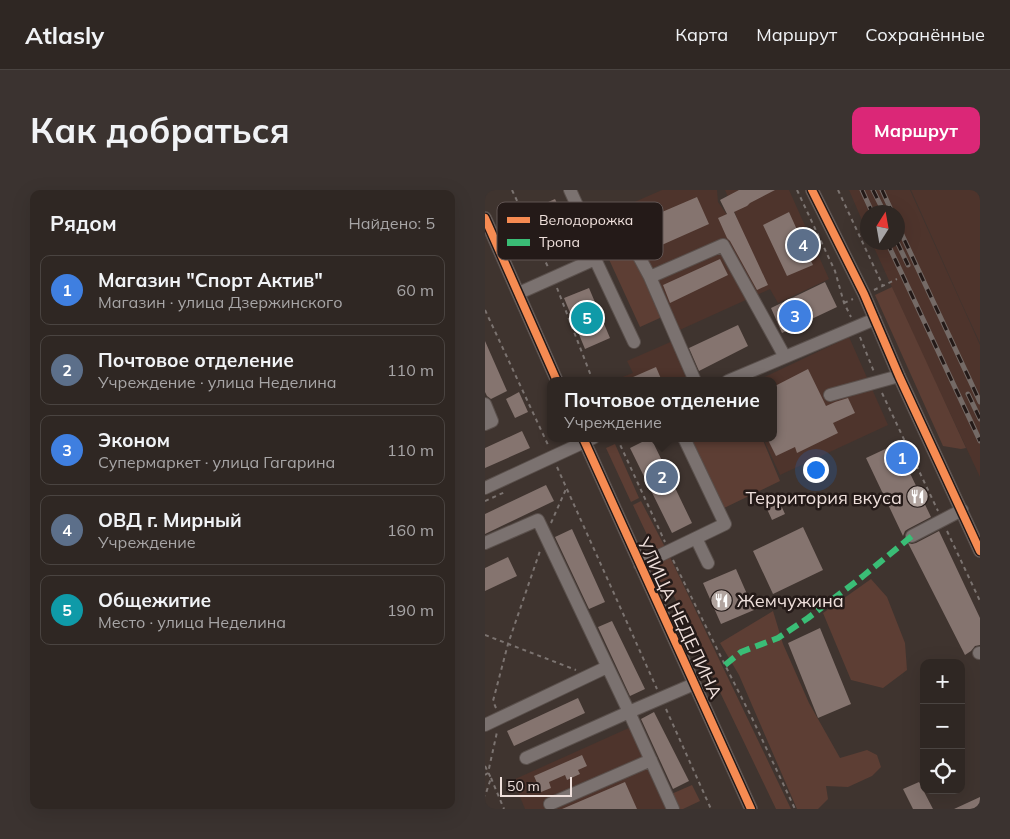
<!DOCTYPE html>
<html lang="ru">
<head>
<meta charset="utf-8">
<style>
	:root { --surface:#2f2723; --page:#3b3330; --text:#f1f3f6; --muted:#a7a5a6; --line:#4a4441; --accent:#db2777 }
	body { margin:0; font-family:Mulish,sans-serif; background:var(--page); color:var(--text) }
	.controls { position:absolute; right:15px; bottom:15px; display:grid; overflow:hidden; border-radius:10px; box-shadow:0 5px 20px #0002 }
	.controls button { width:45px; height:45px; display:grid; place-items:center; padding:0; border:0; border-bottom:1px solid var(--line); background:var(--surface); color:var(--text); font:25px sans-serif }
	.compass { position:absolute; left:375px; top:15px; width:45px; height:45px; border-radius:50%; background:var(--surface); box-shadow:0 5px 20px #0002; rotate:11deg }
	.scale { position:absolute; left:15px; bottom:12px; width:72px; box-sizing:border-box; padding-left:5px; border:2px solid #efe0dc; border-top:0; font-size:14px; line-height:18px; white-space:nowrap; color:#efe0dc; -webkit-text-stroke:4px #241a18; paint-order:stroke }
	.you { position:absolute; left:330px; top:279px; width:18px; height:18px; margin:-12px; border:4px solid #fff; border-radius:50%; background:#1a73e8; box-shadow:0 0 0 8px #1a73e833 }
	.badge { display:grid; place-items:center; width:32px; height:32px; border-radius:50%; background:var(--accent); color:#fff; font-size:16px; font-weight:700 }
	.pin { position:absolute; translate:-50% -50%; border:2px solid #fff; box-shadow:0 1px 5px #0006 }
	.popup { position:absolute; left:62px; top:187px; width:230px; height:65px; box-sizing:border-box; display:grid; place-content:center; border-radius:10px; background:var(--surface); filter:drop-shadow(0 1px 4px #0005); font-size:16px; white-space:nowrap; color:var(--muted) }
	.popup b { font-size:19px; color:var(--text) }
	.popup::after { content:''; position:absolute; left:50%; top:100%; margin-left:-10px; border:10px solid transparent; border-top-color:var(--surface) }
	.list { margin:0; padding:0; list-style:none }
	h2 { display:flex; justify-content:space-between; align-items:center; height:65px; margin:0; padding:0 20px; font-size:21px }
	h2 small { font-size:16px; font-weight:400; color:var(--muted) }
	.list li { display:grid; grid-template-columns:32px 1fr auto; gap:15px; align-items:center; box-sizing:border-box; height:70px; margin:0 10px 10px; padding:0 10px; border:1px solid var(--line); border-radius:10px }
	.list b { display:block; font-size:19px; white-space:nowrap }
	.list p { margin:0; font-size:16px; white-space:nowrap; color:var(--muted) }
	.list em { font-size:16px; font-style:normal; color:var(--muted) }
	.icon { flex:none; width:28px; height:28px; fill:none; stroke:currentColor; stroke-width:2; stroke-linecap:round; stroke-linejoin:round }
	.map { position:relative; flex:none; width:495px; height:619px; overflow:hidden; border-radius:10px }
	header { display:flex; align-items:center; gap:30px; box-sizing:border-box; height:70px; padding:0 25px; background:var(--surface); border-bottom:1px solid var(--line) }
	header strong { font-size:24px }
	nav { display:flex; gap:28px; margin-inline-start:auto; font-size:18px }
	.intro { display:flex; align-items:center; justify-content:space-between; box-sizing:border-box; height:120px; padding:0 30px }
	h1 { margin:0; font-size:35px }
	.button { padding:12px 22px; border-radius:10px; background:var(--accent); color:#fff; font-size:18px; font-weight:700 }
	main { display:flex; gap:30px; padding:0 30px }
	aside { flex:1; background:var(--surface); border-radius:10px; box-shadow:0 5px 20px #0002 }
	.map>svg:first-child { display:block }
	.built { fill:#4e342c }
	.green { fill:#5d3e34 }
	.building { fill:#85746f }
	.lines { fill:none; stroke-linecap:round; stroke-linejoin:round }
	.minor-casing { stroke:#5a504c; stroke-width:14 }
	.path { stroke:#7b7370; stroke-width:2; stroke-dasharray:4 4; stroke-linecap:butt }
	.minor { stroke:#7b7270; stroke-width:12 }
	.rail-casing { stroke:#746a66; stroke-width:5 }
	.rail { stroke:#241a18; stroke-width:3; stroke-dasharray:9; stroke-linecap:butt }
	.quiet { stroke:#3abd76; stroke-width:6; stroke-dasharray:12 6; stroke-linecap:butt }
	.cycleway-casing { stroke:#241a18; stroke-width:11 }
	.cycleway { stroke:#f68b52; stroke-width:8 }
	.labels { text-anchor:middle; dominant-baseline:central; stroke-width:5; stroke-linejoin:round; paint-order:stroke }
	.poi-label { font-size:18px; fill:#efe0dc; stroke:#241a18; text-anchor:end }
	.street-label { font-size:18px; fill:#efe0dc; stroke:#241a18 }
	.key { fill:#241a18; stroke:#615553; stroke-width:1 }
	.key-label { font-size:14px; fill:#efe0dc }
</style>
</head>
<body>
<header>
<strong>Atlasly</strong>
<nav><a>Карта</a><a>Маршрут</a><a>Сохранённые</a></nav>
</header>
<div class="intro"><h1>Как добраться</h1><a class="button">Маршрут</a></div>
<main>
<aside>
<h2>Рядом<small>Найдено: 5</small></h2>
<ul class="list">
<li><span class="badge" style="background:#3f7fe0">1</span><div><b>Магазин &quot;Спорт Актив&quot;</b><p>Магазин · улица Дзержинского</p></div><em>60 m</em></li>
<li><span class="badge" style="background:#5c6f8a">2</span><div><b>Почтовое отделение</b><p>Учреждение · улица Неделина</p></div><em>110 m</em></li>
<li><span class="badge" style="background:#3f7fe0">3</span><div><b>Эконом</b><p>Супермаркет · улица Гагарина</p></div><em>110 m</em></li>
<li><span class="badge" style="background:#5c6f8a">4</span><div><b>ОВД г. Мирный</b><p>Учреждение</p></div><em>160 m</em></li>
<li><span class="badge" style="background:#0f9aa8">5</span><div><b>Общежитие</b><p>Место · улица Неделина</p></div><em>190 m</em></li>
</ul>
</aside>
<div class="map">
<svg width="495" height="619" viewBox="0 0 495 619">
	<rect width="100%" height="100%" fill="#3f342f"/>
	<path class="built" d="M177,0H232L233,12L243,26L252,28L240,0H304L344,89L293,113L285,99L188,143L144,48L119,60L106,31Z
		M364,0H425L495,155V287L440,170L387,53L412,52V22H382V42Z
		M426,0H495V153L477,114Z
		M364,147L403,235L295,285L278,248H288V191H271Z
		M190,150L206,187L197,191H127L148,183L142,171Z
		M146,537L184,619H40L28,590Z"/>
	<path class="green" d="M144,55L177,127L155,137L122,65Z
		M407,97L481,258L476,259L458,256L390,105Z
		M205,248H277L295,291L237,319Z
		M130,254L154,308L146,312L121,258Z
		M156,311L182,361L172,366L148,315Z
		M184,365L306,619H291L188,404L176,401L164,375Z
		M386,389L402,407L420,453L422,480L398,498L366,490L338,423Z
		M288,421L298,454L324,513L355,568L382,560L392,565L396,577L387,586L363,597L341,596L343,609L333,619H312L254,485L235,453Z
		M207,595L215,611L198,619H191L184,605Z"/>
	<path class="building" d="M254,0H290L265,13L262,16L249,22L283,95L272,100L245,51L242,48L233,28L242,24L235,10Z
		M212,7L224,34L161,62L151,44L148,41L145,40L140,41L136,46L121,53L112,33L142,20L156,31Z
		M70,9L91,53L73,62L52,17Z
		M304,22L328,75L302,86L278,35Z
		M235,69L243,85L185,113L178,95Z
		M340,92L352,117L297,143L286,118Z
		M104,98L125,148L100,159L79,108Z
		M253,135L263,156L214,181L204,158Z
		M0,151L22,201L6,209L2,206L0,202Z
		M171,177L177,191H139Z
		M323,179L341,216L350,212L363,208L370,223L348,233L353,243L312,263L310,257L291,266L282,248H288V197Z
		M34,202L43,222L30,228L21,209Z
		M37,241L45,258L0,278V258Z
		M165,248H166L207,333L187,343L145,258Z
		M411,254L446,327L423,339L420,341L418,346L381,268Z
		M61,295L69,311L0,344V324Z
		M295,313L300,324L287,330L282,319Z
		M318,337L338,380L288,404L268,361Z
		M87,339L120,412L104,419L70,347Z
		M454,341L495,428V455L490,456L486,461L480,465L423,353L427,354L431,353Z
		M23,367L32,386L0,401V378Z
		M251,379L269,420L236,434L218,393Z
		M127,431L160,499L145,506L113,437Z
		M335,438L366,514L333,528L303,453Z
		M93,508L100,523L29,556L22,541Z
		M169,522L204,591L188,599L156,529Z
		M97,565L102,576L93,580L95,584L82,590L80,585L64,592L66,598L56,602L49,586Z
		M140,592L152,619H77Z
		M434,592L448,619H428L418,599Z
		M495,607V619H469Z"/>
	<g class="lines">
		<defs>
			<path id="minor" d="M85,0L110,55
				M327,0L379,104L414,186L495,361
				M0,28L72,191
				M144,48L165,87L210,191
				M165,87L238,55L300,167
				M34,103L110,69L149,152
				M243,191L390,129
				M345,205L414,186
				M0,214L7,231L0,234
				M98,248L266,619
				M0,298L108,248
				M427,346L477,320
				M211,348L223,373
				M0,353L53,330L144,522L209,494
				M155,375L240,334L199,248
				M494,463H495
				M0,535L122,477
				M41,568L144,522L188,619
				M65,614L166,570"/>
		</defs>
		<use href="#minor" class="minor-casing"/>
		<path class="path" d="M27,0L63,77
			M312,0L350,81L359,113L366,127
			M353,0L398,96
			M72,98L108,191
			M389,100L412,89
			M359,113L368,109
			M0,120L64,257
			M375,147L389,182
			M397,203L453,321
			M132,248L180,352
			M72,277L172,499
			M0,311L20,302
			M66,333L81,299
			M462,341L495,411
			M188,370L240,475L267,528L310,619
			M0,445L91,480
			M11,518L8,511L23,454L55,361
			M181,519L226,619
			M0,576L6,588L0,606
			M0,585L3,583L12,542
			M6,588L19,619"/>
		<use href="#minor" class="minor"/>
		<defs>
			<path id="rail" d="M377,0L387,22
				M388,0L399,22
				M397,0L407,22
				M412,34L495,212
				M402,52L495,251
				M412,52L423,75
				M483,204L495,229"/>
		</defs>
		<use href="#rail" class="rail-casing"/>
		<use href="#rail" class="rail"/>
		<path class="quiet" d="M240,475L256,462L293,448L323,428L377,387L427,346"/>
		<defs>
			<path id="cycleway" d="M327,0L379,104L414,186L495,361
				M0,28L72,191
				M98,248L266,619"/>
		</defs>
		<use href="#cycleway" class="cycleway-casing"/>
		<use href="#cycleway" class="cycleway"/>
	</g>
	<defs>
		<symbol id="restaurant-disc" viewBox="-11 -11 22 22"><circle r="9.5" fill="#b1a49f" stroke="#241a18"/><path d="M-5-6h1v4h1v-4h1v4h1v-4h1v5L-1.5 .5V6h-2V.5L-5-1ZM5-6V6H3V1.5H1.5Q1.5-4 5-6Z" fill="#fff"/></symbol>
	</defs>
	<g fill-rule="evenodd">
		<use href="#restaurant-disc" x="420" y="294" width="25" height="25"/>
		<use href="#restaurant-disc" x="224" y="398" width="25" height="25"/>
	</g>
	<g class="labels">
		<g class="poi-label">
			<text x="417" y="307">Территория вкуса</text>
			<text x="252" y="410" text-anchor="start">Жемчужина</text>
		</g>
		<g class="street-label">
			<text transform="translate(195 428) rotate(65)">УЛИЦА НЕДЕЛИНА</text>
		</g>
	</g>
	<rect x="12" y="12" width="166" height="58" rx="8" class="key"/>
	<rect x="22" y="27" width="23" height="6" fill="#f68b52"/>
	<rect x="22" y="49" width="23" height="7" fill="#3abd76"/>
	<g class="key-label">
		<text x="54" y="35">Велодорожка</text>
		<text x="54" y="57">Тропа</text>
	</g>
</svg>
<div class="controls">
<button>+</button>
<button>−</button>
<button><svg class="icon" aria-label="locate" viewBox="0 0 24 24"><circle cx="12" cy="12" r="6"/><path d="M12 2v4M12 18v4M2 12h4M18 12h4"/></svg></button>
</div>
<svg class="compass" viewBox="-18 -18 36 36"><path d="M0-13l5 13h-10z" fill="#e53935"/><path d="M0 13l5-13h-10z" fill="#a7a5a6"/></svg>
<div class="scale">50 m</div>
<div class="you"></div>
<div class="pin badge" style="left:417px;top:268px;background:#3f7fe0">1</div>
<div class="pin badge" style="left:177px;top:287px;background:#5c6f8a">2</div>
<div class="popup"><b>Почтовое отделение</b>Учреждение</div>
<div class="pin badge" style="left:310px;top:126px;background:#3f7fe0">3</div>
<div class="pin badge" style="left:318px;top:55px;background:#5c6f8a">4</div>
<div class="pin badge" style="left:102px;top:128px;background:#0f9aa8">5</div>
</div>
</main>
</body>
</html>
